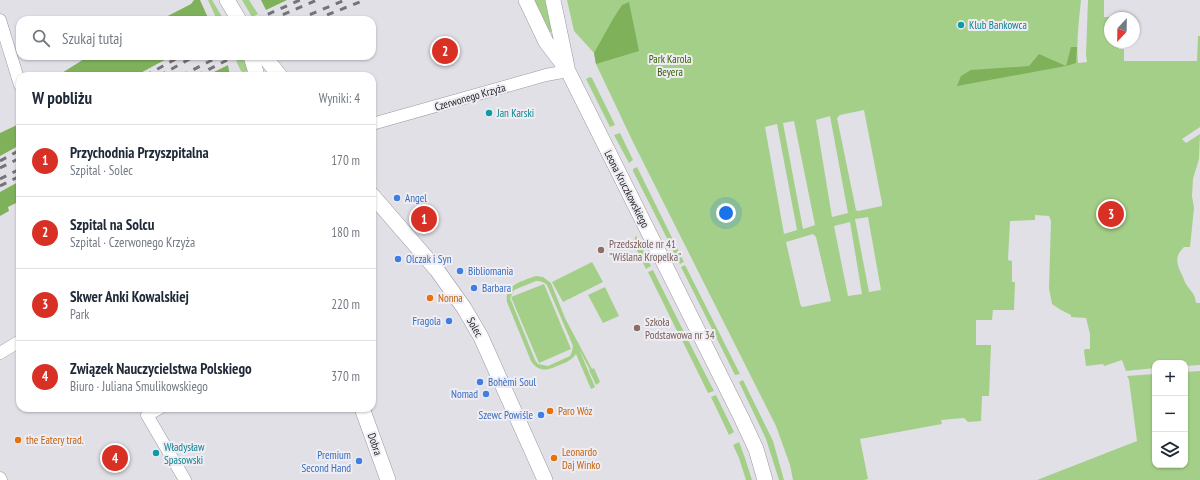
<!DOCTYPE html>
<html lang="pl">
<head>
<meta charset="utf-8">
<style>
	:root { --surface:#fff; --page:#f6f6f7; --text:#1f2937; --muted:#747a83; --line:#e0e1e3; --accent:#d93025 }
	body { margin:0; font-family:"PT Sans Narrow",sans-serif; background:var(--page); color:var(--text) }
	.controls { position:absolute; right:12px; bottom:12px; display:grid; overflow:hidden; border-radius:8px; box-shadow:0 1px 3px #0004 }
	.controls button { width:36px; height:36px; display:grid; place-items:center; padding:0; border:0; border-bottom:1px solid var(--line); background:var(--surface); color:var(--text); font:20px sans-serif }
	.compass { position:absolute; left:1104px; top:12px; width:36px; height:36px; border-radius:50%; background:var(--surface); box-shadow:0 1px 3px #0004; rotate:202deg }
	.you { position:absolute; left:726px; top:213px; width:14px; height:14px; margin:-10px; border:3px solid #fff; border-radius:50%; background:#1a73e8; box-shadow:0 0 0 6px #1a73e833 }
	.badge { display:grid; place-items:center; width:26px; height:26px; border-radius:50%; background:var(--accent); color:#fff; font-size:13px; font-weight:700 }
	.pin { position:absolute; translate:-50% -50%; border:2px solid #fff; box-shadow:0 1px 4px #0006 }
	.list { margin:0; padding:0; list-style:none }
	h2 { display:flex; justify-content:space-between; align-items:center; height:52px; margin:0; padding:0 16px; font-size:17px }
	h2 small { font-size:13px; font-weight:400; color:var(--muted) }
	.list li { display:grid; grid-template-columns:26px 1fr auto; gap:12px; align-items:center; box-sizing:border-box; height:72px; padding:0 16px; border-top:1px solid var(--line) }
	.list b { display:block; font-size:15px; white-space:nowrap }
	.list p { margin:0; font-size:13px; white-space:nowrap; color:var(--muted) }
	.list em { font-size:13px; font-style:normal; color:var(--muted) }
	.icon { flex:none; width:22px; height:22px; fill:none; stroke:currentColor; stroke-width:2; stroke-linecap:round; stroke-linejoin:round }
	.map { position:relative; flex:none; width:1200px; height:480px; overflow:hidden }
	.search { position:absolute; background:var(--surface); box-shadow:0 1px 3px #0004; left:16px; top:16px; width:360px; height:44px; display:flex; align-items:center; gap:10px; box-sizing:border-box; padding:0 14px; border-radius:12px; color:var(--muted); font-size:15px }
	.panel { position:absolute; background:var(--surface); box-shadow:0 1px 3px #0004; left:16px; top:72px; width:360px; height:340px; border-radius:12px }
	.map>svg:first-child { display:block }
	.green { fill:#a4cf88; fill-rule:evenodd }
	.forest { fill:#7fb15b }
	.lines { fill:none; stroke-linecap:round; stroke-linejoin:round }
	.minor-casing { stroke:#9b999f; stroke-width:13 }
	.tertiary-casing { stroke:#9b999f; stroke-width:16 }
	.minor { stroke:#fff; stroke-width:12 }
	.tertiary { stroke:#fff; stroke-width:15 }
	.rail { stroke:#747377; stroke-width:3; stroke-dasharray:7 7; stroke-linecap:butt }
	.culture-dot { fill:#0f9aa8; stroke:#efedf4; stroke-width:1.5 }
	.shop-dot { fill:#3f7fe0; stroke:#efedf4; stroke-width:1.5 }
	.education-dot { fill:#8d6e63; stroke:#efedf4; stroke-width:1.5 }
	.food-dot { fill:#e8710a; stroke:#efedf4; stroke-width:1.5 }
	.labels { text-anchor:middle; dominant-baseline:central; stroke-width:4; stroke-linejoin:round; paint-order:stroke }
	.culture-label { font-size:11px; fill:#0d838f; stroke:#efedf4; text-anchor:start }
	.park-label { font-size:11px; fill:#346100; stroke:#efedf4 }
	.street-label { font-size:11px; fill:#1e1e20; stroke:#efedf4 }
	.shop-label { font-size:11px; fill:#366cbe; stroke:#efedf4; text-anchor:start }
	.education-label { font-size:11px; fill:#785e54; stroke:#efedf4; text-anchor:start }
	.food-label { font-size:11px; fill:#c56008; stroke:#efedf4; text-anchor:start }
</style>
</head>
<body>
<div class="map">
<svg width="1200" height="480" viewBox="0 0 1200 480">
	<rect width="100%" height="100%" fill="#e2e0e7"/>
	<path class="green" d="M208,0H212L224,20H217Z
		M242,0H249L258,14L252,17Z
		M534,0H545L552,30L551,32L549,31Z
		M567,0H1081C1079,21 1076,42 1078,63L1087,62L1086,55L1088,0H1104V17H1115L1116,15H1119V18H1110V42H1119V49H1124V61H1197L1198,36H1200V127L1182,139L1186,143L1200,134L1199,159L1193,179L1192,196L1194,208L1190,247H1184C1175,256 1176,262 1181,273C1183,276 1184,281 1186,284C1191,292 1195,293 1196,303H1200V365L1185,366V363H1155V368L1126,371L1122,360L1104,366L1103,364L1086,366L1084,351L1085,349H1090V334L1086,318L1071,317V315L1061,310L1052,304L1049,288L1051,221L1049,216L1035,215V220L1010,221L1008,260L1012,261V282H1015L1014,310H993L992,320H976V345H991L989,396H982L981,421L968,422L964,418L941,420L942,424L860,439L868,479L864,480H793L790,465L776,426L633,142L596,64L594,53L574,31ZM864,110L882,203V206L858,211L856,210L837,118L840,115ZM830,116L848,213L832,217L816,120ZM794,121L815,225L803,229L783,123ZM777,124L797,230L784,234L765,127ZM868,217L881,290L869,292L855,219ZM850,222L862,294L848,296L834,226ZM813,234L816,237L831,301L803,307L801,306L800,303L786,242Z
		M244,57L249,71L243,72L241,71L236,61Z
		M590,77L592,78L615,125L610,127L586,79Z
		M620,133L633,160L629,163L614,135Z
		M637,167L684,262L680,264L633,171V169Z
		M636,236L651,266L646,269L635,246V237Z
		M592,262L603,282L563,302L552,282Z
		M685,265L740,374L735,375L681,267Z
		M653,270L685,334L680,337L648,272Z
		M536,276L543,277L551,283L565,318L592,369L594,368L600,382L596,385L589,370H590L579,349L595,387L591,389L576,354C571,361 565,363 557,366C547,371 538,372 531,361L507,302C504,285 522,281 536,276ZM536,281C541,281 544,282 547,285L573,346L572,351L570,356L548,366L538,364L535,360L510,298L514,290Z
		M544,284L571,349L539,363L511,297Z
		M605,287L619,316L603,323L588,295Z
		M687,338L714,391L708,393L682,340Z
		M1200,371V480H1037L1137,441L1129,380L1127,376L1155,374V465H1185V372Z
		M743,380L773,441L784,480H779L766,439L739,382Z
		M716,395L734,432L729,435L711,397Z
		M739,442L745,458L752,480H746L739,458L733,445Z"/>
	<path class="forest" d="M194,0H200L209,20H160L191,4Z
		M261,0H287L266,10Z
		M629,2L639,51L596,64L594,53L613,19L622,5Z
		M1071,47H1077L1076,63L1066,66L957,86L961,76L971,70L1029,66L1039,54L1066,66Z
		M89,56H172L135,76H57Z
		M228,65L230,76H206Z
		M20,116V145L0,156V133L19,124L16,118Z
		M20,181V201L8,207L9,211L0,216V192Z"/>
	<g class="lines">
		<defs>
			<path id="minor" d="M0,20L20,85
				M372,124L546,75L568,71
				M0,353L20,341
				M160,408L147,415L185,480
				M0,478L1,480"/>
			<path id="tertiary" d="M227,0L239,20
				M526,0L546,42L568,71L741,417L756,449L765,480
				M553,0L567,67
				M251,56L257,76
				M264,56L280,76
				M372,195L437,270L464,308L481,337L545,480
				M362,408L388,480"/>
		</defs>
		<use href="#minor" class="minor-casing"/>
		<use href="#tertiary" class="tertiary-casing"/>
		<use href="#minor" class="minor"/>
		<use href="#tertiary" class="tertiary"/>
		<path class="rail" d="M255,20L300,0
			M270,20L317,0
			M297,20L345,0
			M314,20L365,0
			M145,76L181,56
			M159,76L195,56
			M181,76L220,56
			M196,76L235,56
			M0,161L20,150
			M0,168L20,158
			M0,179L20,169
			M0,186L20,176"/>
	</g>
	<g class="culture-dot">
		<circle cx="961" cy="25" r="4"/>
		<circle cx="489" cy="113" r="4"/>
		<circle cx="156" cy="453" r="4"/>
	</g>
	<g class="shop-dot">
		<circle cx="397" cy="198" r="4"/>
		<circle cx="398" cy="259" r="4"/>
		<circle cx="460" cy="271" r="4"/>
		<circle cx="474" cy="288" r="4"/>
		<circle cx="449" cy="321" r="4"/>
		<circle cx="480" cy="382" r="4"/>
		<circle cx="486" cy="394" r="4"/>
		<circle cx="541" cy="415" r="4"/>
		<circle cx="359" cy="461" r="4"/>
	</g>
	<g class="education-dot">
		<circle cx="601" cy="250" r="4"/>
		<circle cx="637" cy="328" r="4"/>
	</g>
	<g class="food-dot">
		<circle cx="430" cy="298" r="4"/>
		<circle cx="550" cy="411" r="4"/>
		<circle cx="18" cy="440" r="4"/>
		<circle cx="554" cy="458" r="4"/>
	</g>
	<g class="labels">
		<g class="culture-label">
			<text x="969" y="25">Klub Bankowca</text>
			<text x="497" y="113">Jan Karski</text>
			<text x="164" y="447">Władysław<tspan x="164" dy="13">Spasowski</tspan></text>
		</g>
		<g class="park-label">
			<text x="670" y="59">Park Karola<tspan x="670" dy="13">Beyera</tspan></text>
		</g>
		<g class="street-label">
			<text transform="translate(470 97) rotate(-16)">Czerwonego Krzyża</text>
			<text transform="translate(627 189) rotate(63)">Leona Kruczkowskiego</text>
			<text transform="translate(475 327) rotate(61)">Solec</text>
			<text transform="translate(375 444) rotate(71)">Dobra</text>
		</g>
		<g class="shop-label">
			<text x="405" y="198">Angel</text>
			<text x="406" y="259">Olczak i Syn</text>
			<text x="468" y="271">Bibliomania</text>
			<text x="482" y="288">Barbara</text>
			<text x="441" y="321" text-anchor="end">Fragola</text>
			<text x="488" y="382">Bohèmi Soul</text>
			<text x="478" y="394" text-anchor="end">Nomad</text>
			<text x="533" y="415" text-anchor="end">Szewc Powiśle</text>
			<text x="351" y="455" text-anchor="end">Premium<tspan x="351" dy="13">Second Hand</tspan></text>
		</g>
		<g class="education-label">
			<text x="609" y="244">Przedszkole nr 41<tspan x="609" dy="13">"Wiślana Kropelka"</tspan></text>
			<text x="645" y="322">Szkoła<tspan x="645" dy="13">Podstawowa nr 34</tspan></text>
		</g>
		<g class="food-label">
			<text x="438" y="298">Nonna</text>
			<text x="558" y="411">Paro Wóz</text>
			<text x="26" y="440">the Eatery trad.</text>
			<text x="562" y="452">Leonardo<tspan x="562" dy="13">Daj Winko</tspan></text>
		</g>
	</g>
</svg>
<div class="controls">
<button>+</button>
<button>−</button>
<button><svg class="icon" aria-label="layers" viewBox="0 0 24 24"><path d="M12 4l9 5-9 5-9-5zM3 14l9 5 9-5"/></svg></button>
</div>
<svg class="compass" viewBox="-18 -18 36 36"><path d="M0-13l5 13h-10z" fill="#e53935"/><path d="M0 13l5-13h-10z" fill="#747a83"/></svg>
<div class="you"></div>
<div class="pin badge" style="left:424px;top:219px">1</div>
<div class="pin badge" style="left:445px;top:51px">2</div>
<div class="pin badge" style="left:1111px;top:214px">3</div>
<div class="pin badge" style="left:115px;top:458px">4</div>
<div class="search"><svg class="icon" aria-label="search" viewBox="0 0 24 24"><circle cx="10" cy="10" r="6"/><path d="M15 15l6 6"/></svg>Szukaj tutaj</div>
<section class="panel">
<h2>W pobliżu<small>Wyniki: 4</small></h2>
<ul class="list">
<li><span class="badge">1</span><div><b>Przychodnia Przyszpitalna</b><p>Szpital · Solec</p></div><em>170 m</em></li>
<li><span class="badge">2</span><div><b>Szpital na Solcu</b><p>Szpital · Czerwonego Krzyża</p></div><em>180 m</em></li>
<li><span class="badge">3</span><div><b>Skwer Anki Kowalskiej</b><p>Park</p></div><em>220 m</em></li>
<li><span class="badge">4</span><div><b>Związek Nauczycielstwa Polskiego</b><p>Biuro · Juliana Smulikowskiego</p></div><em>370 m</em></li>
</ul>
</section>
</div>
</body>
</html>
